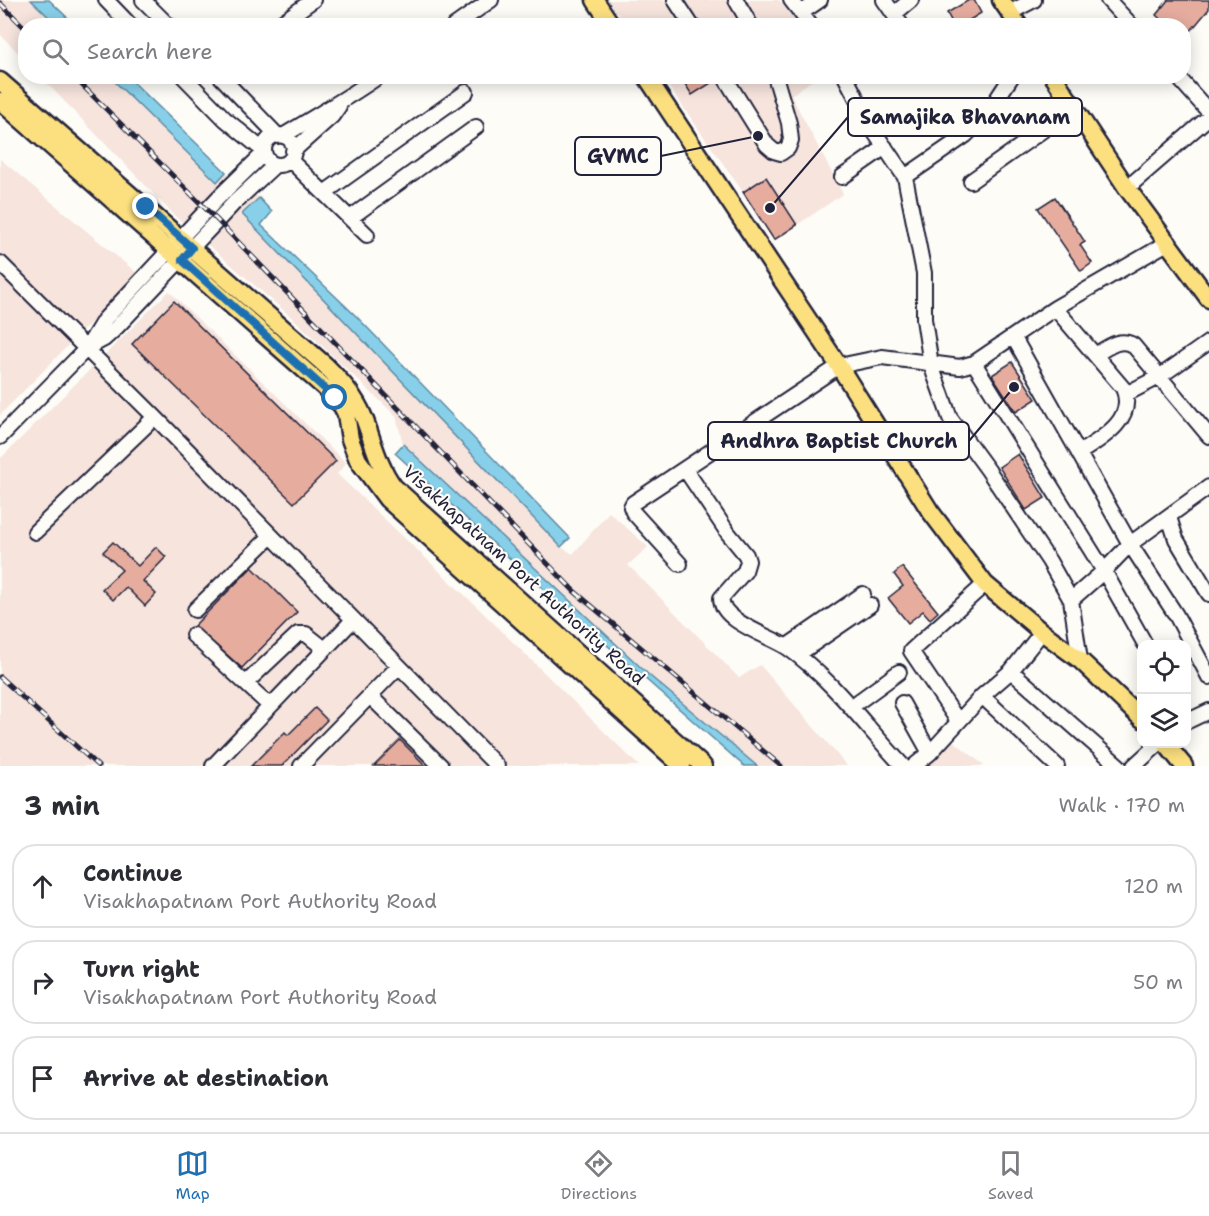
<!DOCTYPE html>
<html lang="en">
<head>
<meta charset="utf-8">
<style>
	:root { --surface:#fff; --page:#f2f2f3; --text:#2b2b33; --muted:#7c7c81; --line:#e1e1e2; --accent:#1f6fb2 }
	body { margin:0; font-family:"Shantell Sans",sans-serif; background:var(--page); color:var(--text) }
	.controls { position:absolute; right:18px; bottom:18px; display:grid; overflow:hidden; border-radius:12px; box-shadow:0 3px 15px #0003 }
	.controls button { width:54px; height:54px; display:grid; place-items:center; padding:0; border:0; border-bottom:2px solid var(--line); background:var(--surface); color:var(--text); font:30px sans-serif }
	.stop { position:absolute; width:18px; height:18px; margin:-14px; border:4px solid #1f6fb2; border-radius:50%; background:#fff }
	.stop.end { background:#1f6fb2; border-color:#fff; box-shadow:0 2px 6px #0008 }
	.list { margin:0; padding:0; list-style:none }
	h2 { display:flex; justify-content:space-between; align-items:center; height:78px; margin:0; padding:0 24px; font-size:26px }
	h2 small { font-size:20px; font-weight:400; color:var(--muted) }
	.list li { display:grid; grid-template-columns:39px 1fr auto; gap:18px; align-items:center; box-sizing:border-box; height:84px; margin:0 12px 12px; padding:0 12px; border:2px solid var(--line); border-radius:24px }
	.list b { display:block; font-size:22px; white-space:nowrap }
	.list p { margin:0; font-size:20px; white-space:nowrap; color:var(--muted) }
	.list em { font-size:20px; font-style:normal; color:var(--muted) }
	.icon { flex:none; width:33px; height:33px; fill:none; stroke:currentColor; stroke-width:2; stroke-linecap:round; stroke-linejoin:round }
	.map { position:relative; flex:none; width:1209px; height:766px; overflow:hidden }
	.search { position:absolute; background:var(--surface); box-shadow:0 3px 15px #0003; left:18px; right:18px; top:18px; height:66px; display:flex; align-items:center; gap:15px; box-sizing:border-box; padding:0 21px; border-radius:24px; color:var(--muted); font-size:22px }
	.sheet { height:366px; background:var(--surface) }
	nav { display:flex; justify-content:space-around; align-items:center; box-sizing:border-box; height:84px; border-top:2px solid var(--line); background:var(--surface); font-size:16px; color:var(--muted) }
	nav a { display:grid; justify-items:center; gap:3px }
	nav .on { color:var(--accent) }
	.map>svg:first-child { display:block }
	.built { fill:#f6e4dd }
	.water { fill:#88d0e9; stroke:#5f8aa3; stroke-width:1.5 }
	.building { fill:#e6ad9f; stroke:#22223b; stroke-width:1.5 }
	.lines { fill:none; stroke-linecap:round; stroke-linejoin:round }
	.minor-casing { stroke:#22223b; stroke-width:18 }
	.major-casing { stroke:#22223b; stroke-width:21 }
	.minor { stroke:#fdfcf7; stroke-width:14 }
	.major { stroke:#fce080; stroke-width:16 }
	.rail-casing { stroke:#22223b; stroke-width:5 }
	.rail { stroke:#fdfcf7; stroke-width:3; stroke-dasharray:9; stroke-linecap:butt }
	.route { stroke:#1f6fb2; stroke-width:8 }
	.labels { text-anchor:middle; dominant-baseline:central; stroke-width:4.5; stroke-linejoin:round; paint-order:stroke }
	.street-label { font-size:18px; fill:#22223b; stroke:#fdfcf7 }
	.leader { fill:none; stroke:#22223b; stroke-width:2 }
	.callout-dot { fill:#22223b; stroke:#fdfcf7; stroke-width:2 }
	.callout { fill:#fdfcf7; stroke:#22223b; stroke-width:2 }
	.callout-label { font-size:20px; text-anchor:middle; font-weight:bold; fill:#22223b }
</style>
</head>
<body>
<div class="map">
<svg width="1209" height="766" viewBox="0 0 1209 766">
	<rect width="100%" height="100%" fill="#fdfcf7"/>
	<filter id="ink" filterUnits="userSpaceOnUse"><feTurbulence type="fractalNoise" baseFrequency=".0167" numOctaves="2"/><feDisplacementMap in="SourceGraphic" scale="12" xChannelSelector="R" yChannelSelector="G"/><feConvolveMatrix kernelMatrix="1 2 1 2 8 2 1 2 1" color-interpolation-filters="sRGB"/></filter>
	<g filter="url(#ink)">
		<path class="built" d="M0,0H31L57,25L26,26L25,60L0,34Z
			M608,0H779L799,25H626Z
			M41,77H110L216,181L226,172L259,198L243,214L561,547L573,554L609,512L648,547L628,565L739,678L760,665L847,766H757L650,676L403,444L396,416L297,322L174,215Z
			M662,77H817L791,95L843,194L797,225L766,177L743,192Z
			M0,159L138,274L0,415Z
			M169,291L346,463L337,474L476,606L639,766H0V459Z
			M946,735L985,766H910Z"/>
		<path class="water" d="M31,0H49L75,25H57Z
			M110,77H128L226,172L217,182Z
			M259,198L272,212L261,225L357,317L570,538L561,547L242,214Z
			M403,444L650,676L757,766H744L530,577L395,453Z"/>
		<path class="building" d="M969,0H974L981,13L960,26H954L947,13Z
			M1168,0H1209V9L1184,39V26H1168L1156,15Z
			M680,76H707L711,83L692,95Z
			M766,177L797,225L774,240L743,192Z
			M1055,197L1085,242L1080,245L1092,263L1081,271L1038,208Z
			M174,301L336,461L294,503L132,344Z
			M1012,362L1036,399L1016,412L992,375Z
			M1018,454L1045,498L1026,510L999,467Z
			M113,542L138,566L156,547L166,557L143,581L156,594L145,606L126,587L113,600L102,589L122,570L103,552Z
			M252,567L297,612L242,668L194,626Z
			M902,567L938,612L930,619L923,611L908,623L888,598L903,586L894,574Z
			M315,708L327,720L282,766H251L285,732L288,735Z
			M400,740L426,766H374Z"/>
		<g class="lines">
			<defs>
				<path id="minor" d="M106,0L131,26
					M143,0L169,26
					M675,0L692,26
					M736,0L751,26
					M791,0L811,26
					M884,0L902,26
					M1108,0L1132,26
					M1011,12L1034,0
					M801,13L820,0
					M894,14L911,0
					M277,26L313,0
					M454,26L491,0
					M183,76L225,119L264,151
					M220,76L278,136
					M724,76L767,145L774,151L781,153L788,148L791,140L789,123L775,76
					M845,76L873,130L905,177L924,273V319L931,365L950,418L988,470L1049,561L1071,600L1080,660
					M1177,76L1209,112
					M264 150a15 15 0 1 1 30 0a15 15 0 1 1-30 0Z
					M283,136C315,116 348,98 379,76
					M293,151L332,116L339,106
					M290,160L367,235
					M842,177L885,147
					M905,177L966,135L987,114L1012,76
					M971,181L1074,108
					M1127,188L1209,117
					M324,193L466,92
					M350,218L476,127
					M0,263L155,417L497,766
					M1055,308L1123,388C1137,419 1101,439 1079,453
					M1014,338L1130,544L1176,615L1209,677
					M87,348L104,320L218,198L264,153
					M1095,355C1107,348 1119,337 1133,345L1209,436
					M974,363L1104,571L1145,644
					M1126,394L1159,377L1209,342
					M0,437L87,348L104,339L115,329L234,203L275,165
					M685,469L728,533L746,555L748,561L745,571L721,598C721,622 771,636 788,648C833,680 865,726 903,766
					M1169,517L1176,539L1209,594
					M35,532L155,417
					M680,564L633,512L631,507L633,503L839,366L882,357L960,367L974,363L1055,308L1169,242
					M1071,600L1104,571L1130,544L1209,487
					M195,610L271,536
					M193,635L270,706
					M786,647L863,594
					M797,655L870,605
					M1011,671L1119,766
					M246,683L298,634H306L325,649
					M370,696L441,766
					M982,696L1057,766
					M902,703L930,753
					M851,707L899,672
					M958,721L911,651L985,584
					M1186,722L1209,711
					M213,766L353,620
					M301,766L399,666
					M914,766L930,753L982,696L1011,671L1042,632
					M1134,766L1158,744"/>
				<path id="major" d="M595,0L612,26
					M1001,0L1019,26
					M646,76L839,366L930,511L985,584L1042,632L1080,660L1142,719
					M1053,76L1127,188L1209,299
					M0,81L325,365C341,381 355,396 364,418C373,441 378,466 394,487L703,766
					M0,101L325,388L342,406L346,414L350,439L358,460L387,499L682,766
					M1166,744L1184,766"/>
			</defs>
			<use href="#minor" class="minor-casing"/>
			<use href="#major" class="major-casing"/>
			<use href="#minor" class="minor"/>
			<use href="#major" class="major"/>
			<defs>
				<path id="rail" d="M0,3L26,29
					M73,76L218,221L574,591L781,766
					M0,677L98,766"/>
			</defs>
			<use href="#rail" class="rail-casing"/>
			<use href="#rail" class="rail"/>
		</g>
	</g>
	<g class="lines" filter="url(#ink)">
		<path class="route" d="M146,207L192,248L182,260L335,398"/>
	</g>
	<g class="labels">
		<g class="street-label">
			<text transform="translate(524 575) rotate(42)">Visakhapatnam Port Authority Road</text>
		</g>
	</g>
	<path class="leader" d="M770 208L848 117M758 136L661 156M1014 387L969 441"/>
	<g class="callout-dot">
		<circle cx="770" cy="208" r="6"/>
		<circle cx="758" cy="136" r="6"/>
		<circle cx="1014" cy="387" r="6"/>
	</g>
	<g class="callout">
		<rect x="848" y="98" width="234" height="38" rx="6"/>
		<rect x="575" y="137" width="86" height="38" rx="6"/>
		<rect x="708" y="422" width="261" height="38" rx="6"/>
	</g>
	<g class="callout-label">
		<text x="965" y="124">Samajika Bhavanam</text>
		<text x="618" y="163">GVMC</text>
		<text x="839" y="448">Andhra Baptist Church</text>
	</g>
</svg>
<div class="controls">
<button><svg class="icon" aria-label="locate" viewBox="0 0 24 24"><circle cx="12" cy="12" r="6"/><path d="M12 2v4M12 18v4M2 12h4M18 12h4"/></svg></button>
<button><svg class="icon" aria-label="layers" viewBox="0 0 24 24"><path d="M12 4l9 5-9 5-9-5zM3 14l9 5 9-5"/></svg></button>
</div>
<div class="stop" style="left:335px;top:398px"></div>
<div class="stop end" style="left:146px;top:207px"></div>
<div class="search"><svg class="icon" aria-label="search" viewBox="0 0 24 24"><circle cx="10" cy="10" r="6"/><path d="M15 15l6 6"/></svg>Search here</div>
</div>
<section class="sheet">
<h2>3 min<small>Walk · 170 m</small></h2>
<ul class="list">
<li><svg class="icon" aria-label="ahead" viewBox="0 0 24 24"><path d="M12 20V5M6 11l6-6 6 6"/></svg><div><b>Continue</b><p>Visakhapatnam Port Authority Road</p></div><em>120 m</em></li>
<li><svg class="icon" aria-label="right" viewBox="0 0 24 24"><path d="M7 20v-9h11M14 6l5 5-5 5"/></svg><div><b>Turn right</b><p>Visakhapatnam Port Authority Road</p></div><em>50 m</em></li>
<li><svg class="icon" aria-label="arrive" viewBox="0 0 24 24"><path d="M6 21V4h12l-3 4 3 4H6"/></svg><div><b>Arrive at destination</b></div></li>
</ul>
</section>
<nav>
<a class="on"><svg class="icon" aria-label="map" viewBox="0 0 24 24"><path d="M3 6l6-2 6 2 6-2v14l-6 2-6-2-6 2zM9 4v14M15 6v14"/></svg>Map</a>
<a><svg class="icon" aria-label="directions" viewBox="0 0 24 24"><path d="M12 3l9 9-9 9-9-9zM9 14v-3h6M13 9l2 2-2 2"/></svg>Directions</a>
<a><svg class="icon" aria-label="saved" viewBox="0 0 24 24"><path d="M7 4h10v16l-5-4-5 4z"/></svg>Saved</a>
</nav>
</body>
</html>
